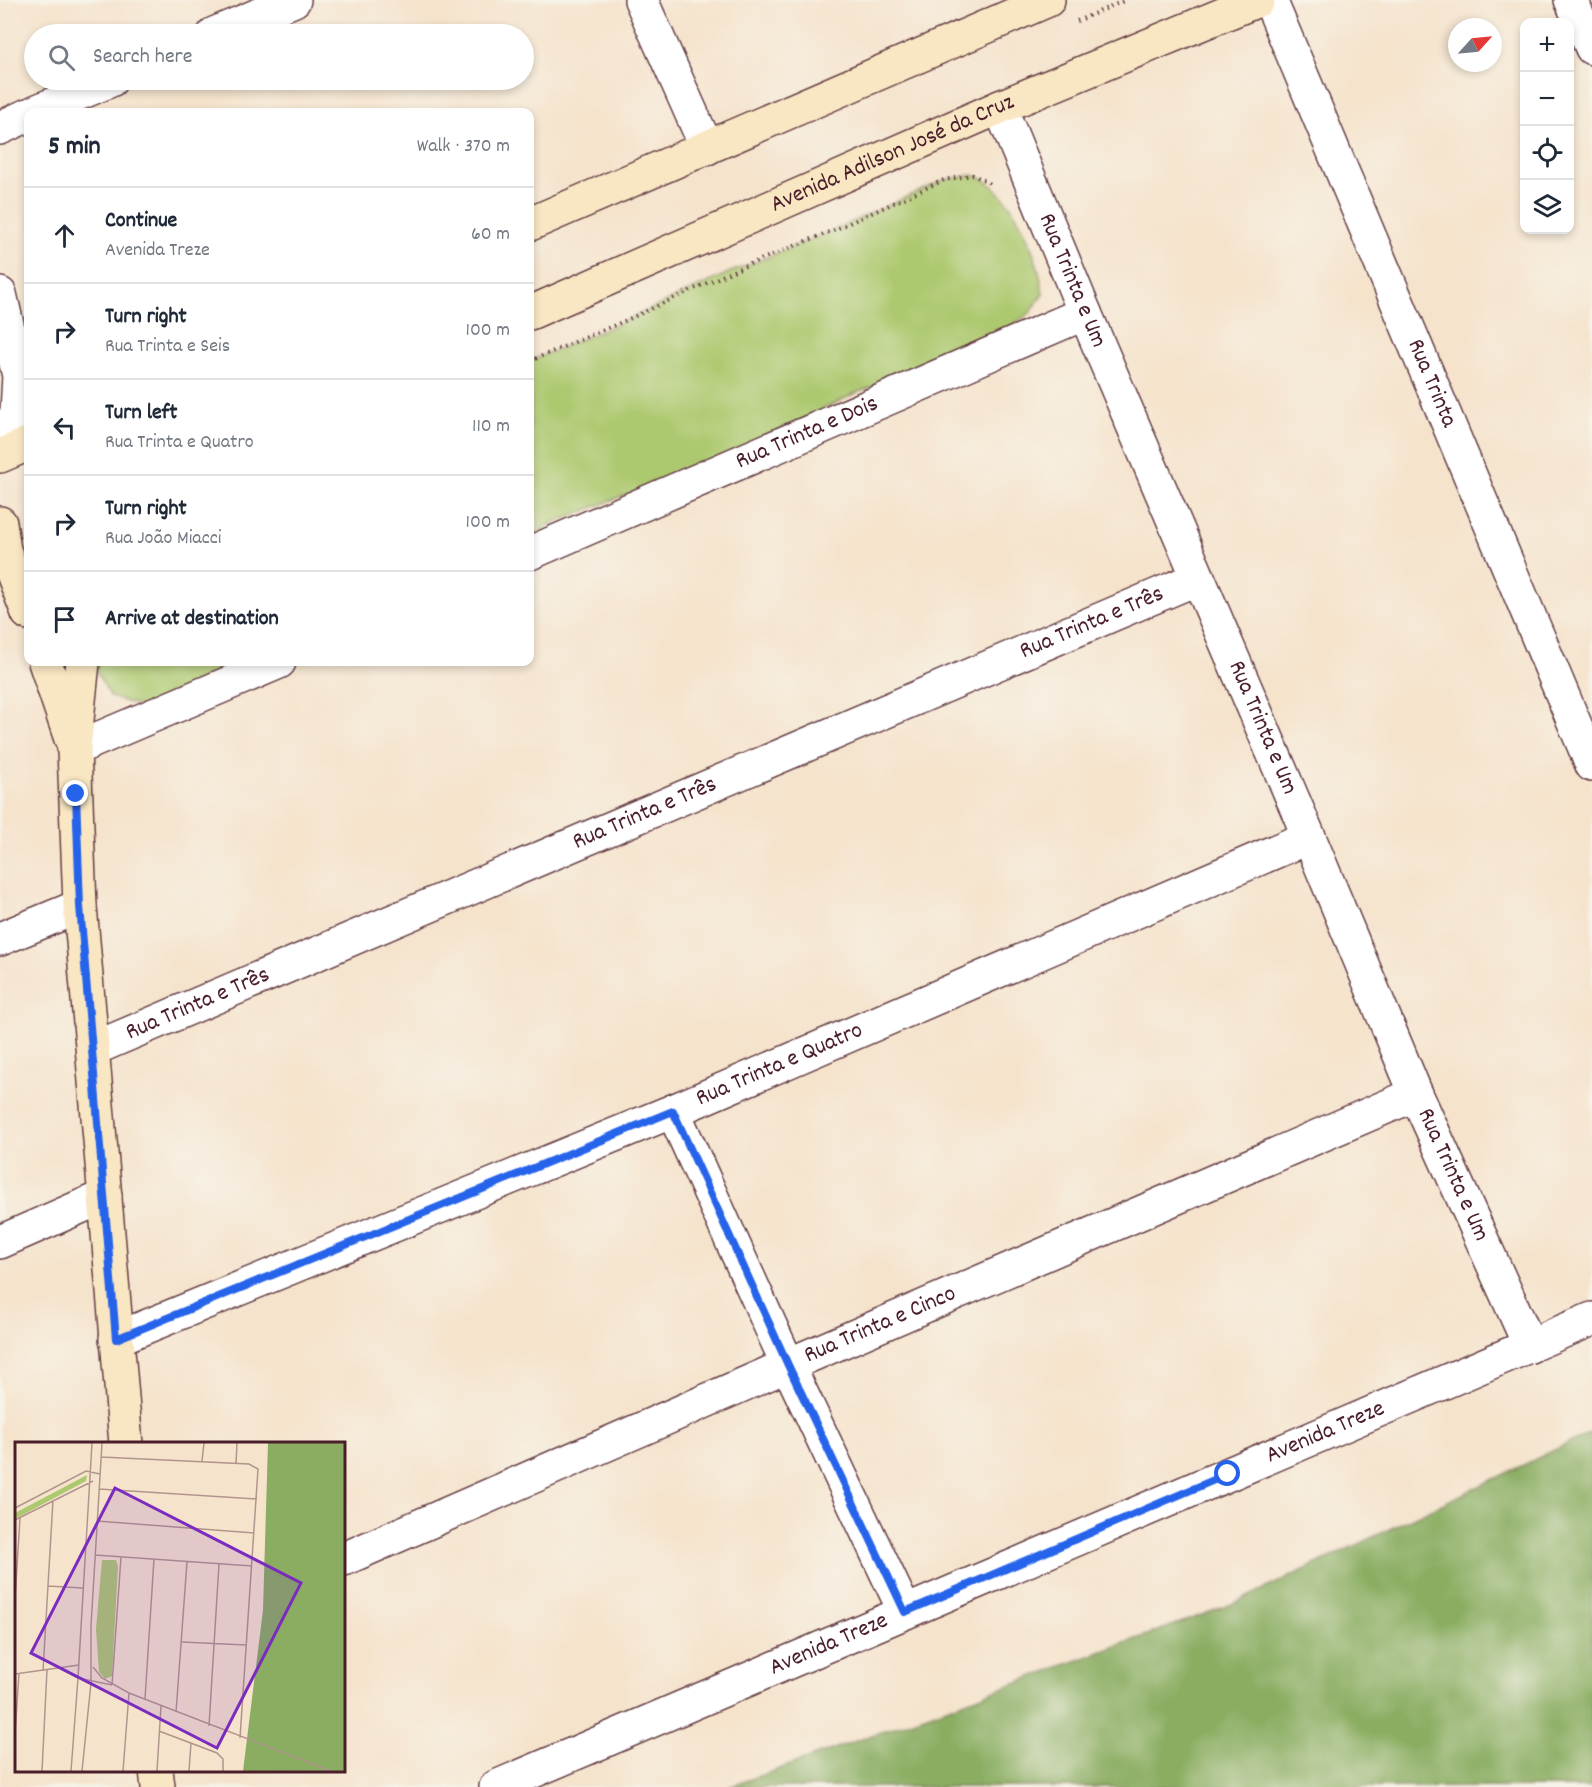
<!DOCTYPE html>
<html lang="en">
<head>
<meta charset="utf-8">
<style>
	:root { --surface:#fff; --page:#f2f2f3; --text:#1f2937; --muted:#747a83; --line:#e0e1e3 }
	body { margin:0; font-family:Dekko,sans-serif; background:var(--page); color:var(--text) }
	.controls { position:absolute; right:18px; top:18px; display:grid; overflow:hidden; border-radius:12px; box-shadow:0 3px 9px #0003 }
	.controls button { width:54px; height:54px; display:grid; place-items:center; padding:0; border:0; border-bottom:2px solid var(--line); background:var(--surface); color:var(--text); font:30px sans-serif }
	.compass { position:absolute; left:1448px; top:18px; width:54px; height:54px; border-radius:50%; background:var(--surface); box-shadow:0 3px 9px #0003; rotate:63deg }
	.stop { position:absolute; width:18px; height:18px; margin:-14px; border:4px solid #2563eb; border-radius:50%; background:#fff }
	.stop.end { background:#2563eb; border-color:#fff; box-shadow:0 2px 6px #0008 }
	.list { margin:0; padding:0; list-style:none }
	h2 { display:flex; justify-content:space-between; align-items:center; height:78px; margin:0; padding:0 24px; font-size:26px }
	h2 small { font-size:20px; font-weight:400; color:var(--muted) }
	.list li { display:grid; grid-template-columns:39px 1fr auto; gap:18px; align-items:center; box-sizing:border-box; height:96px; padding:0 24px; border-top:2px solid var(--line) }
	.list b { display:block; font-size:22px; white-space:nowrap }
	.list p { margin:0; font-size:20px; white-space:nowrap; color:var(--muted) }
	.list em { font-size:20px; font-style:normal; color:var(--muted) }
	.icon { flex:none; width:33px; height:33px; fill:none; stroke:currentColor; stroke-width:2; stroke-linecap:round; stroke-linejoin:round }
	.map { position:relative; flex:none; width:1592px; height:1787px; overflow:hidden }
	.search { position:absolute; background:var(--surface); box-shadow:0 3px 9px #0003; left:24px; top:24px; width:510px; height:66px; display:flex; align-items:center; gap:15px; box-sizing:border-box; padding:0 21px; border-radius:33px; color:var(--muted); font-size:22px }
	.panel { position:absolute; background:var(--surface); box-shadow:0 3px 9px #0003; left:24px; top:108px; width:510px; height:558px; border-radius:12px }
	.map>svg:first-child { display:block }
	.green { fill:#adc970; stroke:#7c744e; stroke-width:1.5 }
	.forest { fill:#8aad62; stroke:#6a6646; stroke-width:1.5 }
	.lines { fill:none; stroke-linecap:round; stroke-linejoin:round }
	.minor-casing { stroke:#643c43; stroke-width:36 }
	.secondary-casing { stroke:#643c43; stroke-width:36 }
	.path { stroke:#643c43; stroke-width:4; stroke-dasharray:1.5 4.5; stroke-linecap:butt }
	.minor { stroke:#fff; stroke-width:33 }
	.secondary { stroke:#f9e7c3; stroke-width:33 }
	.route { stroke:#2563eb; stroke-width:8 }
	.labels { text-anchor:middle; dominant-baseline:central; stroke-width:4.5; stroke-linejoin:round; paint-order:stroke }
	.street-label { font-size:24px; fill:#4a1f2b; stroke:#f7f3e8 }
	.inset-road { fill:none; stroke:#b1958c; stroke-width:1.5 }
	.view { fill:#7b2cbf; fill-opacity:0.15; stroke:#7b2cbf; stroke-width:3 }
	.inset-edge { fill:none; stroke:#4a1f2b; stroke-width:3 }
</style>
</head>
<body>
<div class="map">
<svg width="1592" height="1787" viewBox="0 0 1592 1787">
	<rect width="100%" height="100%" fill="#f7f3e8"/>
	<filter id="ink" filterUnits="userSpaceOnUse"><feTurbulence type="fractalNoise" baseFrequency=".0167" numOctaves="2"/><feDisplacementMap in="SourceGraphic" scale="12" xChannelSelector="R" yChannelSelector="G"/><feConvolveMatrix kernelMatrix="1 2 1 2 8 2 1 2 1" color-interpolation-filters="sRGB"/></filter>
	<filter id="wash" filterUnits="userSpaceOnUse"><feTurbulence type="fractalNoise" baseFrequency=".008" numOctaves="4" result="noise"/><feDisplacementMap in="SourceGraphic" scale="24" xChannelSelector="R" yChannelSelector="G"/><feGaussianBlur stdDeviation="1.35" result="paint"/><feColorMatrix in="noise" values="0 0 0 0 0 0 0 0 0 0 0 0 0 0 0 0 0 1.4 0 .05"/><feComposite in="paint" operator="in"/></filter>
	<g filter="url(#wash)">
		<rect width="100%" height="100%" fill="#f5e3cc"/>
		<path class="green" d="M973,175C978,177 985,179 989,183C1019,206 1038,257 1043,293L1031,312L1008,328L967,342L888,381L856,393L773,434L680,474L553,523L530,536V361L629,319L733,271L834,230L944,180Z
			M92,662H244L142,707L111,697L92,664Z"/>
		<path class="forest" d="M1592,1432V1787H729L1235,1603Z"/>
	</g>
	<g filter="url(#ink)">
		<g class="lines">
			<defs>
				<g id="minor">
					<path d="M641,0L707,148"/>
					<path id="s1" d="M1270,0L1592,765"/>
					<path d="M1571,0L1592,48"/>
					<path d="M214,34L294,0"/>
					<path id="s2" d="M1000,107L1085,313L1309,837L1416,1094L1530,1346"/>
					<path d="M35,112L111,80"/>
					<path d="M0,128L28,115"/>
					<path d="M0,449L17,412L19,376L0,294"/>
					<path id="s3" d="M530,553L1085,313"/>
					<path d="M74,749L279,662"/>
					<path d="M0,939L80,906"/>
					<path id="s4" d="M93,1049L1198,578"/>
					<path d="M673,1111L788,1365L905,1612"/>
					<path d="M0,1242L105,1196"/>
					<path id="s5" d="M116,1339L673,1111L1309,837"/>
					<path id="s6" d="M344,1559L788,1365L1416,1094"/>
					<path id="s7" d="M496,1787L1592,1319"/>
				</g>
				<g id="secondary">
					<path d="M530,224L1048,0"/>
					<path id="s8" d="M530,313L1000,107L1258,0"/>
					<path d="M0,456L28,444"/>
					<path d="M0,523L4,550L28,613"/>
					<path d="M45,662L71,739"/>
					<path d="M83,662L74,749L80,906L126,1444"/>
					<path d="M156,1770L158,1787"/>
				</g>
			</defs>
			<use href="#minor" class="minor-casing"/>
			<use href="#secondary" class="secondary-casing"/>
			<path class="path" d="M1077,21L1126,0
				M530,361L629,319L733,271L834,230L944,180L973,175L988,182L991,185"/>
			<use href="#minor" class="minor"/>
			<use href="#secondary" class="secondary"/>
		</g>
	</g>
	<g class="lines" filter="url(#ink)">
		<path class="route" d="M76,794L80,906L116,1339L673,1111L788,1365L905,1612L1228,1474"/>
	</g>
	<g class="labels">
		<g class="street-label">
			<text stroke="none"><textPath href="#s8" startOffset="396">Avenida Adilson José da Cruz</textPath></text>
			<text stroke="none"><textPath href="#s2" startOffset="188">Rua Trinta e Um</textPath></text>
			<text stroke="none"><textPath href="#s1" startOffset="416">Rua Trinta</textPath></text>
			<text stroke="none"><textPath href="#s3" startOffset="302">Rua Trinta e Dois</textPath></text>
			<text stroke="none"><textPath href="#s4" startOffset="1086">Rua Trinta e Três</textPath></text>
			<text stroke="none"><textPath href="#s2" startOffset="674">Rua Trinta e Um</textPath></text>
			<text stroke="none"><textPath href="#s4" startOffset="600">Rua Trinta e Três</textPath></text>
			<text stroke="none"><textPath href="#s4" startOffset="114">Rua Trinta e Três</textPath></text>
			<text stroke="none"><textPath href="#s5" startOffset="718">Rua Trinta e Quatro</textPath></text>
			<text stroke="none"><textPath href="#s2" startOffset="1160">Rua Trinta e Um</textPath></text>
			<text stroke="none"><textPath href="#s6" startOffset="585">Rua Trinta e Cinco</textPath></text>
			<text stroke="none"><textPath href="#s7" startOffset="902">Avenida Treze</textPath></text>
			<text stroke="none"><textPath href="#s7" startOffset="362">Avenida Treze</textPath></text>
		</g>
	</g>
	<g transform="translate(15 1442)">
		<rect width="330" height="330" fill="#f5e3cc"/>
		<path d="M72,33L71,39L0,77V71ZM87,118H101L103,124L97,234L90,237L84,230L81,187Z" fill="#adc970"/>
		<path d="M253,1H330V329H228L248,168Z" fill="#8aad62"/>
		<path class="inset-road" d="M77,1L63,236L97,243M86,15L234,22L243,27L225,296M187,19L189,1M221,21L222,1M84,47L242,57M0,66L71,29L85,32M0,78L78,39M82,79L239,91M80,113L237,124M33,144L68,146M0,157L5,76M167,200L231,203M78,225L87,236L114,251L316,329M46,227L63,236L56,329M28,229L38,58M0,232L64,223M76,241V184L87,1M97,243L106,115M130,257L139,117M161,270L172,120M194,284L204,122M144,289L202,311L208,317V329M0,292L4,231M27,329L32,228M67,329L76,241M108,329L114,251M142,329L146,264M174,329L176,301"/>
		<path class="view" d="M100,46L286,141L202,306L16,211Z"/>
		<rect width="330" height="330" class="inset-edge"/>
	</g>
</svg>
<div class="controls">
<button>+</button>
<button>−</button>
<button><svg class="icon" aria-label="locate" viewBox="0 0 24 24"><circle cx="12" cy="12" r="6"/><path d="M12 2v4M12 18v4M2 12h4M18 12h4"/></svg></button>
<button><svg class="icon" aria-label="layers" viewBox="0 0 24 24"><path d="M12 4l9 5-9 5-9-5zM3 14l9 5 9-5"/></svg></button>
</div>
<svg class="compass" viewBox="-18 -18 36 36"><path d="M0-13l5 13h-10z" fill="#e53935"/><path d="M0 13l5-13h-10z" fill="#747a83"/></svg>
<div class="stop" style="left:1228px;top:1474px"></div>
<div class="stop end" style="left:76px;top:794px"></div>
<div class="search"><svg class="icon" aria-label="search" viewBox="0 0 24 24"><circle cx="10" cy="10" r="6"/><path d="M15 15l6 6"/></svg>Search here</div>
<section class="panel">
<h2>5 min<small>Walk · 370 m</small></h2>
<ul class="list">
<li><svg class="icon" aria-label="ahead" viewBox="0 0 24 24"><path d="M12 20V5M6 11l6-6 6 6"/></svg><div><b>Continue</b><p>Avenida Treze</p></div><em>60 m</em></li>
<li><svg class="icon" aria-label="right" viewBox="0 0 24 24"><path d="M7 20v-9h11M14 6l5 5-5 5"/></svg><div><b>Turn right</b><p>Rua Trinta e Seis</p></div><em>100 m</em></li>
<li><svg class="icon" aria-label="left" viewBox="0 0 24 24"><path d="M17 20v-9H6M10 6l-5 5 5 5"/></svg><div><b>Turn left</b><p>Rua Trinta e Quatro</p></div><em>110 m</em></li>
<li><svg class="icon" aria-label="right" viewBox="0 0 24 24"><path d="M7 20v-9h11M14 6l5 5-5 5"/></svg><div><b>Turn right</b><p>Rua João Miacci</p></div><em>100 m</em></li>
<li><svg class="icon" aria-label="arrive" viewBox="0 0 24 24"><path d="M6 21V4h12l-3 4 3 4H6"/></svg><div><b>Arrive at destination</b></div></li>
</ul>
</section>
</div>
</body>
</html>
